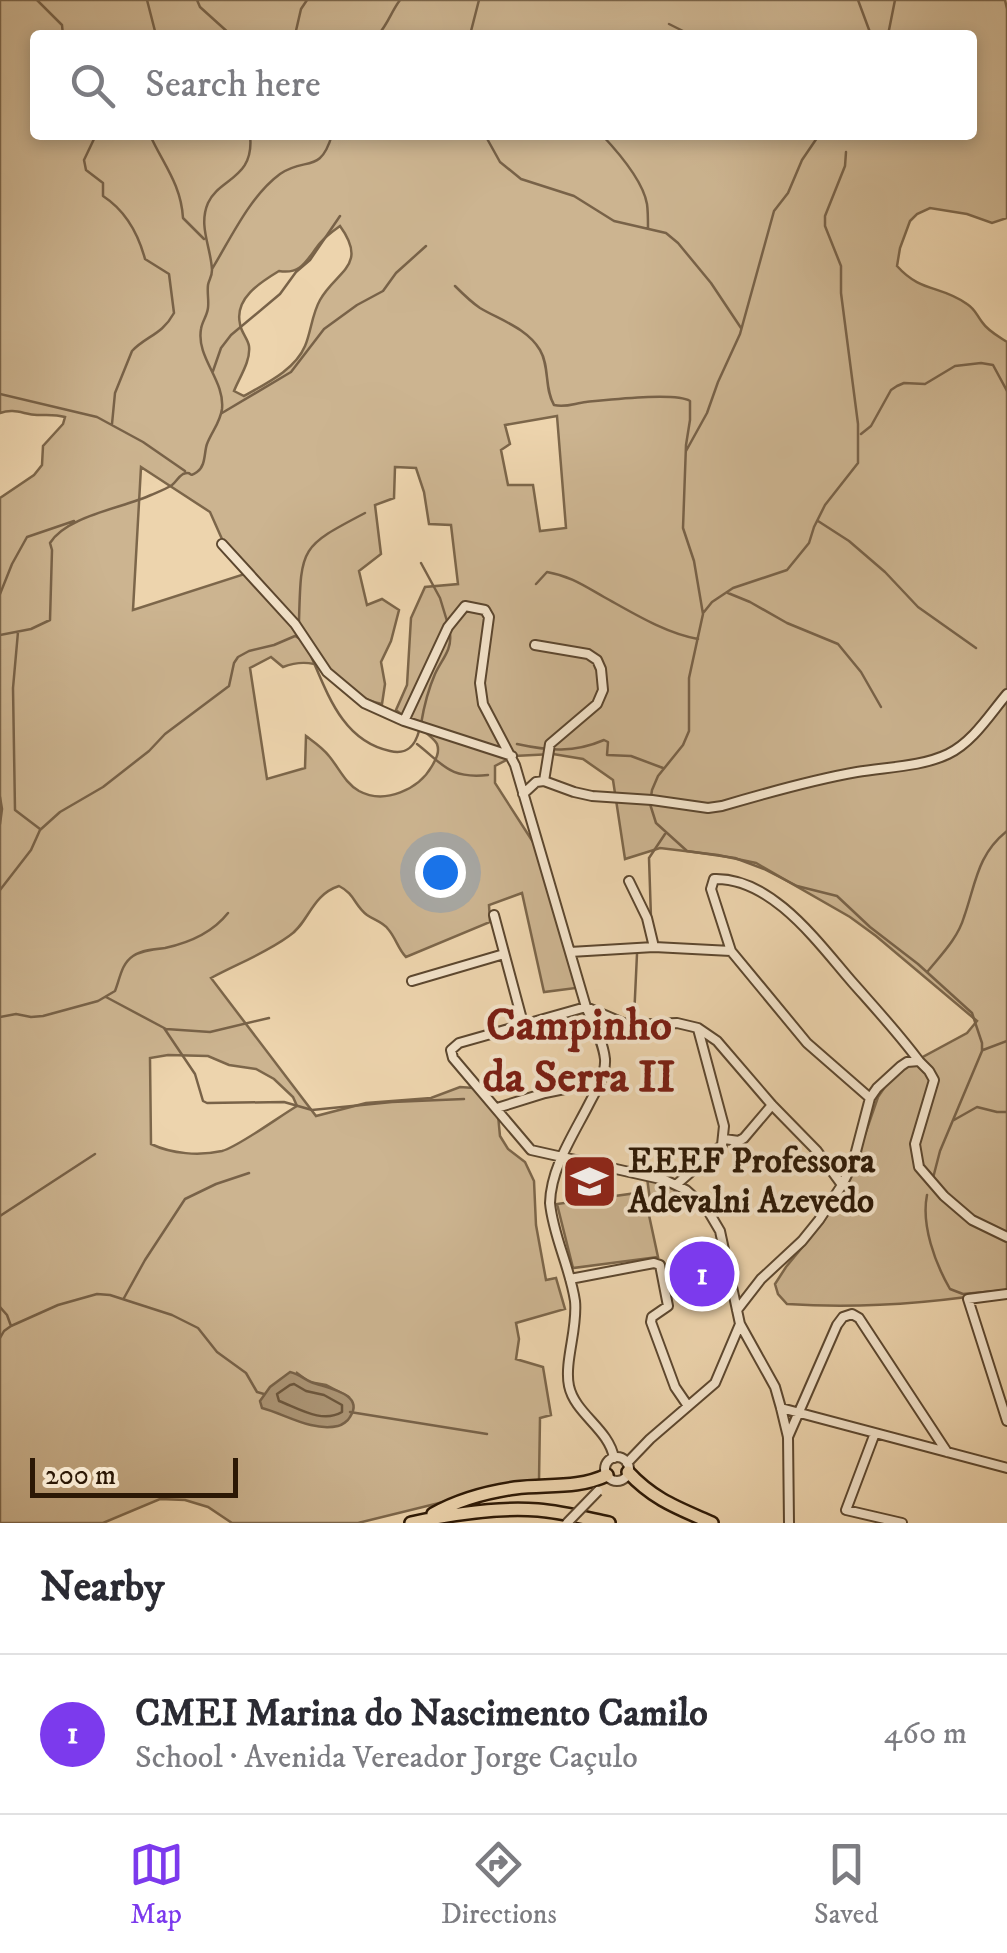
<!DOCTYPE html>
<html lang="en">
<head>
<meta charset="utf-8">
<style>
	:root { --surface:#fff; --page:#f7f7f7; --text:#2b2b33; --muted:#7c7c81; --line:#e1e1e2; --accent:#7c3aed }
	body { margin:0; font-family:"IM FELL DW Pica",serif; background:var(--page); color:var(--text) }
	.scale { position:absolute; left:30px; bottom:25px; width:208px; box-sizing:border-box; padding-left:10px; border:5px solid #2c1805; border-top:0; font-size:28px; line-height:35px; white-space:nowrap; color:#2c1805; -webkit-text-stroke:8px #f3e3ca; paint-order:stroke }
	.you { position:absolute; left:440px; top:872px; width:35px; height:35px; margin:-25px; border:8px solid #fff; border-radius:50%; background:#1a73e8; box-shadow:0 0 0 15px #1a73e833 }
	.badge { display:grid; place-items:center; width:65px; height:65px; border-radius:50%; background:var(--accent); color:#fff; font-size:32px; font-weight:700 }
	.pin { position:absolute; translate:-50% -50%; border:5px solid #fff; box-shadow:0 2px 10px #0006 }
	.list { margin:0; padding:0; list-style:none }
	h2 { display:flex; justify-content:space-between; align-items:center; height:130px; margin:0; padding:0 40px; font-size:42px }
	h2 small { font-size:32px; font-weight:400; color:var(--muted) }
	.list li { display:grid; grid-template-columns:65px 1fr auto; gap:30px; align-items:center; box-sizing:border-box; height:160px; padding:0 40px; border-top:2px solid var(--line) }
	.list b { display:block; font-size:38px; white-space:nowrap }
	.list p { margin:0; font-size:32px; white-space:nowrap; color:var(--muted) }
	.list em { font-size:32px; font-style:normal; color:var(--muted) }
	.icon { flex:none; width:55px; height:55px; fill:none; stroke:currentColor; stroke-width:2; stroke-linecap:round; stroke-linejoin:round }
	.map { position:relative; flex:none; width:1007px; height:1523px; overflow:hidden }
	.search { position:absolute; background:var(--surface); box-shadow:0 5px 15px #0003; left:30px; right:30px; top:30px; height:110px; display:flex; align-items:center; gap:25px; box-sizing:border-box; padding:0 35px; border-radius:10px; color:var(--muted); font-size:38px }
	.sheet { height:290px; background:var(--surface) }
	nav { display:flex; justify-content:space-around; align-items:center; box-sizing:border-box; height:140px; border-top:2px solid var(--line); background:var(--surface); font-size:28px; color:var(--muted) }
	nav a { display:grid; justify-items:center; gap:5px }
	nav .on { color:var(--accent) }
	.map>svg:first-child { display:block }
	.green { fill:#ccb490; stroke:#7c664a; stroke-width:2.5; fill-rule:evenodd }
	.water { fill:#ab9474; stroke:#786248; stroke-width:2.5 }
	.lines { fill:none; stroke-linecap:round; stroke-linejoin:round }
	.shore { stroke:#6c563c; stroke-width:2.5 }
	.stream { stroke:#786248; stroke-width:2.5 }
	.street-casing { stroke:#5c472f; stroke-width:12 }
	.primary-casing { stroke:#2c1805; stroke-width:16 }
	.street { stroke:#f3e3ca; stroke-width:8 }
	.primary { stroke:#edd4ad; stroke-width:11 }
	.street-bridge-casing { stroke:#5c472f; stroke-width:12; stroke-linecap:butt }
	.street-bridge { stroke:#f3e3ca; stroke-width:8 }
	.labels { text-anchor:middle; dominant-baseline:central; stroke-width:8; stroke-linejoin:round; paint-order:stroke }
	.poi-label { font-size:35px; font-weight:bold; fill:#2c1805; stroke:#f3e3ca; text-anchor:start }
	.district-label { font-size:45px; font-weight:bold; fill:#7a1f14; stroke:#f3e3ca }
</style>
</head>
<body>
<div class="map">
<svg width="1007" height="1523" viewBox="0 0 1007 1523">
	<rect width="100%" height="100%" fill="#edd4ad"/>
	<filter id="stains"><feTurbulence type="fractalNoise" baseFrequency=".002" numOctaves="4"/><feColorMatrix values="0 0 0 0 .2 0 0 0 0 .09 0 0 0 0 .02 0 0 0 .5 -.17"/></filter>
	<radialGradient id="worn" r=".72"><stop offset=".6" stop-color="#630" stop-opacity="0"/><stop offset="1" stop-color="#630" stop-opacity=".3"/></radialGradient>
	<path class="green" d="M0,0H1005L1007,9V218L992,223L967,214L930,208L917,214L910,221L900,248L897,266C921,293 941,285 967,304C975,309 976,314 982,322C988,331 998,336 1007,342V1291C935,1303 859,1309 787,1304L778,1294L775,1284L786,1267L823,1222L850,1178L878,1097L895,1072L967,1033L977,1021L876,936L850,917L756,863L718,855L660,848L625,859L613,780L583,759L553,754L514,756L495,766V783L533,842L550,873L563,914L576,988L544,992L522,893L489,905L490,922L406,957C398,949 396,938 388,929C383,922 374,920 367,915C354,905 355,894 339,886C311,895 309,923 289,936C266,953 237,964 211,978L316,1116L366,1103L431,1098L460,1087L474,1088L498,1115L500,1136L508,1149L525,1162L534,1181L536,1225L546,1280L556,1278L565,1309L516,1323L519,1339L516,1359L543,1367L551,1415L540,1418L539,1481L492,1490L358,1523H232L208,1507L185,1500L160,1499L103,1523H0V498L34,475L42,465L43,446L63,424L65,417C55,414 48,415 37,415C23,414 14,408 0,413ZM35,35H972V135H35ZM340,226C369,266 336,271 320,300C312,314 311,332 305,346C295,370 265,384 244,396L234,391C239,378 251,361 249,346C248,339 241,332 240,324C234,298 261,282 279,271C302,275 307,259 320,243C326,236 333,231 340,226ZM557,416L566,528L540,531L533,485H508L501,450L510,444L505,425ZM141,467L210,512L226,548L248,573L133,610ZM395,467L416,468L424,492L429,524L451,525L458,584L425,587L411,618L407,685L396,710C405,718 433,735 437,744C440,752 436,759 432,766C419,789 385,805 359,791C345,783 339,768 329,756C323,748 314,742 306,736L305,768L267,779L250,668L271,657L283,667C297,662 309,661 323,667C341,681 360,701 382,704L385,684L381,662L391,641L399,610L382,599L367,605L359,571L381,554L375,505L394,498ZM168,1055L208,1056L229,1065L256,1069L274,1079L293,1097L297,1106C280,1116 238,1147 222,1151C199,1156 172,1154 151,1144L150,1058ZM297,1373L309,1382L326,1385L347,1396L280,1412Z
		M647,1178L676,1185L673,1203L651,1207Z
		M644,1192L658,1257L573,1268L557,1204Z"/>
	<path class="water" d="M290,1372C299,1374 304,1379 311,1382C325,1388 366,1393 350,1417C348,1421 342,1425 338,1426C312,1432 285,1414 262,1408L260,1401L270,1387Z"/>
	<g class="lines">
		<path class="shore" d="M290,1385L294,1384L306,1391L324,1395L342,1405V1412C322,1424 298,1408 279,1401L277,1394Z"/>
		<path class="stream" d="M37,0L62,25L63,35
			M147,0L156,35
			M197,0L200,7L231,35
			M858,0L871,35
			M669,24L691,35
			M295,35L301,9L307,0
			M378,35C388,24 391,12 400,0
			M470,35L479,0
			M888,35L895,0
			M90,135L94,139L84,160L86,170L103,183V196C126,211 138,233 145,259L169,274L174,313C162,335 146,336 132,351L115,393L112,424
			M150,135C163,164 181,184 183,218L204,239
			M485,135L500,162L521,179L574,196L614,221L666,233L678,243L711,283L741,328
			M602,135C618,152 643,181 647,204C648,211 648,220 648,228
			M212,269C231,238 250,196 280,174C306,156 320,175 332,135
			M455,286C463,294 471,302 480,308C500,320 527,328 540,350C550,367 544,388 554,405C566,408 575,403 586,402C608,400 675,392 690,401V420L686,445L683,528L694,561L703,614L689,678V731L683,745L658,776L652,790L650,804L656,823L687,851L735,858L764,869L797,886L837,896L870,927L918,964L972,1013L982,1043V1051L940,1151L933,1178
			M213,371L221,348L231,335L280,294L296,272L310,260L340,216
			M0,394L97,417L143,442L185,471
			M222,413L291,372L324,329L357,305L383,291L396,273L426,246
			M861,434L871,426L891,390L897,386L904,383L925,384L955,366L981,363L993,365L1007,391
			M686,451L707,413L718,382L740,334L774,211L788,193L802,160L819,135
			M818,521L849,541L885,572L918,607L976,648
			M421,563L440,598L447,621
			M536,584L547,572C570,576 583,585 604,597C633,613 665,633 698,639
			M728,593L750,602L787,623L838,644L861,672L881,707
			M0,594L12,564L27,537L74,521
			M704,612L712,602L733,588L787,570L809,543L814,527L825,505L858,463V424L841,293V266L825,226V216L845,166L846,152
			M299,621C301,547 300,547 365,513
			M18,632L13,688L15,810L40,829
			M0,635L31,629L50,620L52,550L50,543C66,516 123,508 151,495C158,492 166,489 172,485C176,482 178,477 183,474C194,470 187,479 197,472C206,466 204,452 207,444C212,431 220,423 222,409C225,380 196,358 201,329C202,322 207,316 208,308C209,300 207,293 208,285C209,279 212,277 212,270C211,247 198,226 208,203C219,178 255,179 250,135
			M311,656C328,695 343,741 390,751C407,755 415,746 419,731
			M421,724C424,706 428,690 435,674C442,659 452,650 450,634
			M417,744C444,765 449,779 488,775
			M517,744C549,751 574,753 604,740L608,742L607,755L631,756L663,768
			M0,797L2,809L0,824
			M0,890L31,850L40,830L60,812L103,787L149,751L165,734L229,686L234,663L238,657L249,651L274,645L295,636L302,640
			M651,918L649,858L665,834
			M928,971C941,955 958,938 964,917C976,883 977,855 1007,831
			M106,997L166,1029L210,1032L269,1018
			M0,1017L16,1014L31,1017L43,1016L98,1001L115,991C120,979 121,964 133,956C142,950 155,949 165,948C188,943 213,932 228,913
			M634,1018L637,954
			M164,1028L195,1074L203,1101L207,1103L284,1102L312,1110L392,1102L464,1099
			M983,1050L1007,1041
			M954,1120L977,1107L997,1112H1007
			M927,1195C921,1225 935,1263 950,1289L963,1294L1007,1290
			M0,1216L95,1154
			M124,1298L145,1260L185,1199L216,1184L249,1173
			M0,1307L7,1315L11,1326
			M0,1338L4,1331L11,1326L58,1305L97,1294L110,1295L172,1315L198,1328L217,1352L246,1373L257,1392L264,1394
			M350,1412L487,1434"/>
		<defs>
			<path id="street" d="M222,544L295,624L327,672L364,703L404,721L512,756
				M535,645L588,654L597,660L601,669L603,690L597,704L550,744L544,781
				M404,721L448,627L465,606L485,610L489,617L480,683L483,704L515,765L586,1007C593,1023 603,1041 605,1059C606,1073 597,1089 590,1102C574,1134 551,1167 550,1203C553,1236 570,1267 575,1301C578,1328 564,1362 569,1386C575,1414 609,1429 614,1458
				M523,794L536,782L544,781L574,792L592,796L652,800L708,808L722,806C766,793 811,780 857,772C886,767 921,767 948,754C973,742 990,714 1007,694
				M629,881L647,918L654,947
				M494,915L523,1023
				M731,951L711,889L714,879C772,877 819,944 853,983C876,1009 899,1034 919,1061
				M570,952L654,947L731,951L807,1043L870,1098
				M412,981L504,954
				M497,1108L545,1093L599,1082
				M724,1139L739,1141L744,1138L772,1105
				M677,1184L722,1145L724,1126L698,1029
				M570,1279L654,1263L660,1265L668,1306L652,1317L651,1322L675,1387L688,1406
				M1007,1294L968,1299L1007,1421
				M737,1310L761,1279L802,1241L819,1220L842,1185L853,1163L870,1098L877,1088L901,1066L907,1062L919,1061L929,1071L934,1080L915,1144L919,1167L944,1196L972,1220L1007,1237
				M781,1408L1007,1468
				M875,1433L846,1510L902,1523
				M788,1437L837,1325L843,1317L852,1314L859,1318L947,1452
				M605 1469a12 12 0 1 1 24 0a12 12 0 1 1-24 0Z
				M627,1463L650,1439L715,1383L740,1324
				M789,1523L788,1437L781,1408L775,1387L740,1324L720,1231L707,1209L686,1190L665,1180L531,1150L453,1058L451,1050L459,1043L586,1007L628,1025L677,1023L698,1028L717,1041L772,1105L817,1151L842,1185"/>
			<path id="primary" d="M628,1472C654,1500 678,1508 712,1523
				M433,1514C458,1500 487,1492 515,1488C547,1484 578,1489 607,1475
				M411,1523C451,1514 497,1507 538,1510C562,1512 585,1518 609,1523"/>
		</defs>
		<use href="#street" class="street-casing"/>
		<use href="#primary" class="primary-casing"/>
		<use href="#street" class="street"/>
		<use href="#primary" class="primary"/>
		<defs>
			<path id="street-bridge" d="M567,1523L598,1491"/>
		</defs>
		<use href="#street-bridge" class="street-bridge-casing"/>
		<use href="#street-bridge" class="street-bridge"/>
	</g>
	<defs>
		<symbol id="school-square" viewBox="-11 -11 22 22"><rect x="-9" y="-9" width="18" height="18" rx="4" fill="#8f2418" stroke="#f3e3ca"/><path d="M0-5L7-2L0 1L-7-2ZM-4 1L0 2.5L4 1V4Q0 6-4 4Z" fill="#fff"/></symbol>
	</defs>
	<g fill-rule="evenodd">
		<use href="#school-square" x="558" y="1150" width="63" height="63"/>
	</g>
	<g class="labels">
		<g class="poi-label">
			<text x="628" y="1162">EEEF Professora<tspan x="628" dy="40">Adevalni Azevedo</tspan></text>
		</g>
		<g class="district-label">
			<text x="579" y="1026">Campinho<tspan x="579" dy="52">da Serra II</tspan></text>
		</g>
	</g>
	<rect width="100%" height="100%" filter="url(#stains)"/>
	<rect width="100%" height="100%" fill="url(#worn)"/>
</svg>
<div class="scale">200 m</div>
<div class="you"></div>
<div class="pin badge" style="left:702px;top:1274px">1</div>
<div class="search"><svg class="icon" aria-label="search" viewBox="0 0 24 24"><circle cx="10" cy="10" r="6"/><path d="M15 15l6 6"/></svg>Search here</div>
</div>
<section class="sheet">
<h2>Nearby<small></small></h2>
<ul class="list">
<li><span class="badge">1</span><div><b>CMEI Marina do Nascimento Camilo</b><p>School · Avenida Vereador Jorge Caçulo</p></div><em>460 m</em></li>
</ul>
</section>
<nav>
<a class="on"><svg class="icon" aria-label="map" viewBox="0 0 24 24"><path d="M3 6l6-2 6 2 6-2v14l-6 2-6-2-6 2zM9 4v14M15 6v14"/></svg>Map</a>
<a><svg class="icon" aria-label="directions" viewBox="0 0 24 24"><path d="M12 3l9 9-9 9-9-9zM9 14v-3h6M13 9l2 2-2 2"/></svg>Directions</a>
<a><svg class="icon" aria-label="saved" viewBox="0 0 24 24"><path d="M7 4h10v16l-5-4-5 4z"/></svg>Saved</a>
</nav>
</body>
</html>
